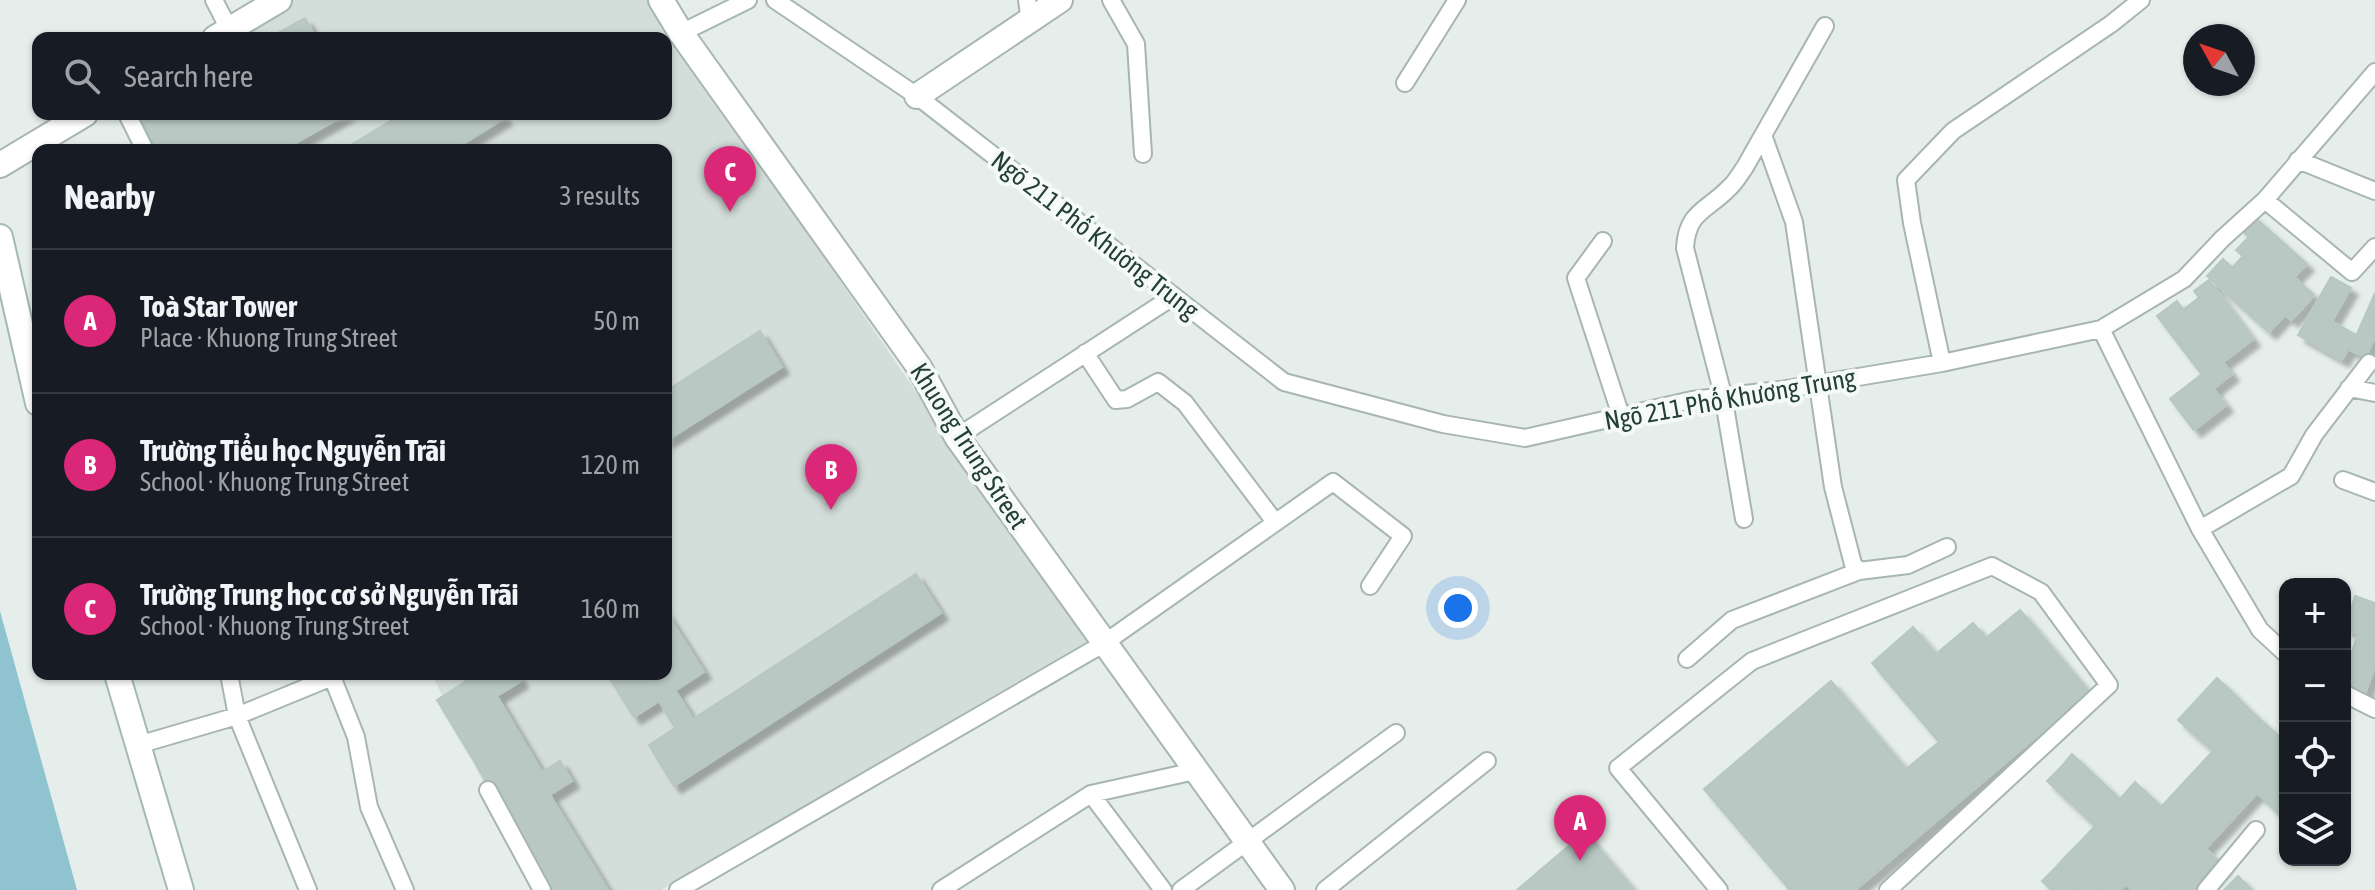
<!DOCTYPE html>
<html lang="en">
<head>
<meta charset="utf-8">
<style>
	:root { --surface:#171b24; --page:#242831; --text:#f1f3f6; --muted:#9ea1a6; --line:#363941; --accent:#db2777 }
	body { margin:0; font-family:"Asap Condensed",sans-serif; background:var(--page); color:var(--text) }
	.controls { position:absolute; right:24px; bottom:24px; display:grid; overflow:hidden; border-radius:16px; box-shadow:0 2px 6px #0004 }
	.controls button { width:72px; height:72px; display:grid; place-items:center; padding:0; border:0; border-bottom:2px solid var(--line); background:var(--surface); color:var(--text); font:40px sans-serif }
	.compass { position:absolute; left:2183px; top:24px; width:72px; height:72px; border-radius:50%; background:var(--surface); box-shadow:0 2px 6px #0004; rotate:310deg }
	.you { position:absolute; left:1458px; top:608px; width:28px; height:28px; margin:-20px; border:6px solid #fff; border-radius:50%; background:#1a73e8; box-shadow:0 0 0 12px #1a73e833 }
	.badge { display:grid; place-items:center; width:52px; height:52px; border-radius:50%; background:var(--accent); color:#fff; font-size:26px; font-weight:700 }
	.pin { position:absolute; translate:-50% -66px; filter:drop-shadow(0 2px 4px #0008) }
	.pin::after { content:''; position:absolute; top:42px; width:28px; height:24px; background:inherit; clip-path:polygon(0 0,100% 0,50% 100%) }
	.list { margin:0; padding:0; list-style:none }
	h2 { display:flex; justify-content:space-between; align-items:center; height:104px; margin:0; padding:0 32px; font-size:34px }
	h2 small { font-size:26px; font-weight:400; color:var(--muted) }
	.list li { display:grid; grid-template-columns:52px 1fr auto; gap:24px; align-items:center; box-sizing:border-box; height:144px; padding:0 32px; border-top:2px solid var(--line) }
	.list b { display:block; font-size:30px; white-space:nowrap }
	.list p { margin:0; font-size:26px; white-space:nowrap; color:var(--muted) }
	.list em { font-size:26px; font-style:normal; color:var(--muted) }
	.icon { flex:none; width:44px; height:44px; fill:none; stroke:currentColor; stroke-width:2; stroke-linecap:round; stroke-linejoin:round }
	.map { position:relative; flex:none; width:2375px; height:890px; overflow:hidden }
	.search { position:absolute; background:var(--surface); box-shadow:0 2px 6px #0004; left:32px; top:32px; width:640px; height:88px; display:flex; align-items:center; gap:20px; box-sizing:border-box; padding:0 28px; border-radius:16px; color:var(--muted); font-size:30px }
	.panel { position:absolute; background:var(--surface); box-shadow:0 2px 6px #0004; left:32px; top:144px; width:640px; height:536px; border-radius:16px }
	.map>svg:first-child { display:block }
	.built { fill:#d3ddd9 }
	.water { fill:#8fc3d0 }
	.building { fill:#bac8c3; stroke:#b7c7c1; stroke-width:2; filter:url(#shadow) }
	.lines { fill:none; stroke-linecap:round; stroke-linejoin:round }
	.service-casing { stroke:#a7b6b1; stroke-width:20 }
	.minor-casing { stroke:#a7b6b1; stroke-width:28 }
	.tertiary-casing { stroke:#a7b6b1; stroke-width:28 }
	.secondary-casing { stroke:#a3b9b2; stroke-width:28 }
	.service { stroke:#fff; stroke-width:16 }
	.minor { stroke:#fff; stroke-width:24 }
	.tertiary { stroke:#fff; stroke-width:24 }
	.secondary { stroke:#fff; stroke-width:24 }
	.labels { text-anchor:middle; dominant-baseline:central; stroke-width:8; stroke-linejoin:round; paint-order:stroke }
	.street-label { font-size:26px; fill:#243f39; stroke:#f5faf8 }
</style>
</head>
<body>
<div class="map">
<svg width="2375" height="890" viewBox="0 0 2375 890">
	<defs>
		<filter id="shadow"><feDropShadow dx="7" dy="7" stdDeviation="2" flood-color="#0004"/></filter>
	</defs>
	<rect width="100%" height="100%" fill="#e5eeea"/>
	<path class="built" d="M287,0H654L836,275L1087,641L661,890H534L432,674H666V150H149L130,114H666V38H222Z"/>
	<path class="water" d="M0,611L77,890H0Z"/>
	<path class="building" d="M305,18L316,38H269Z
		M130,114H347L283,150H150Z
		M402,114H502L505,118L453,150H343Z
		M2252,215L2307,264L2294,277L2240,229Z
		M2249,237L2314,295L2302,309L2236,250Z
		M2243,256L2302,309L2291,320L2232,268Z
		M2223,259L2285,315L2269,332L2207,276Z
		M2331,277L2351,288L2332,321L2312,310Z
		M2209,280L2253,339L2239,350L2194,291Z
		M2375,293V336L2366,357L2350,350Z
		M2200,297L2239,350L2223,362L2183,310Z
		M2177,301L2232,374L2213,389L2157,316Z
		M2312,310L2356,335L2342,360L2298,335Z
		M760,331L782,367L666,441V391Z
		M2202,374L2226,405L2194,430L2170,399Z
		M916,574L941,613L674,786L649,745L675,728L659,701L675,690L693,719Z
		M2355,596L2375,603V639L2345,629Z
		M2020,610L2089,692L1855,890H1790L1704,789L1831,681L1906,769L1939,742L1872,663L1913,627L1936,654L1973,623L1986,638Z
		M666,612L704,672L634,717L607,674H666Z
		M2358,633L2375,639V665L2365,694L2345,688V673Z
		M517,674L521,681L497,696L542,772L560,761L572,781L550,795L608,890H552L437,700L477,674Z
		M2217,678L2228,688L2189,730L2178,720Z
		M2228,688L2251,711L2213,751L2189,730Z
		M2251,711L2261,720L2223,761L2213,751Z
		M2261,720L2271,729L2233,770L2223,761Z
		M2271,729L2285,742V763L2257,793L2233,770Z
		M2213,751L2233,770L2181,825L2161,807Z
		M2072,754L2120,799L2109,810L2062,766Z
		M2062,766L2109,810L2095,826L2047,781Z
		M2280,768L2285,773V796L2268,781Z
		M2233,770L2257,793L2206,848L2181,825Z
		M2268,781L2285,796V820L2257,793Z
		M2135,782L2181,825L2165,841L2120,799Z
		M2120,799L2165,841L2155,853L2109,810Z
		M2109,810L2155,853L2141,868L2095,826Z
		M2181,825L2224,866L2209,882L2165,841Z
		M2095,826L2141,868L2126,884L2080,842Z
		M1585,832L1634,890H1517Z
		M2165,841L2209,882L2202,890H2194L2155,853Z
		M2080,842L2126,884L2120,890H2105L2068,854Z
		M2155,853L2194,890H2164L2141,868Z
		M2068,854L2105,890H2080L2056,867Z
		M2056,867L2080,890H2051L2042,881Z
		M2141,868L2164,890H2132L2126,884Z
		M2238,876L2252,890H2224Z"/>
	<g class="lines">
		<defs>
			<path id="service" d="M214,0L229,29
				M775,0L917,96L1284,382L1443,424L1525,438L1692,400L1780,390L1942,363L2101,329L2184,279L2222,239L2265,200L2375,72
				M1027,0L1030,22
				M1111,0L1136,44L1143,154
				M681,33L748,0
				M1405,83L1457,0
				M127,114L145,150
				M1763,135L1794,222L1833,487L1853,564L1859,571
				M2298,160L2375,191
				M2265,200L2352,272L2375,247
				M1603,241L1576,278L1621,416
				M2101,329L2200,529L2260,630L2285,653
				M1085,353L1116,400L1127,399L1158,382L1185,403L1275,522
				M1942,363L1912,223L1906,180L1953,131L2111,24L2141,0
				M2349,388L2375,393
				M957,437L1174,296
				M2343,480L2375,492
				M1744,519L1723,395L1685,248C1687,211 1707,211 1729,188C1735,183 1740,174 1745,167L1825,26
				M2200,529L2291,476L2314,435L2369,363
				M1687,659L1732,620L1859,571L1908,565L1947,547
				M229,674L237,716L308,890
				M331,674L356,737L369,807L405,890
				M2345,694L2375,709
				M138,745L237,716L332,677
				M488,790L542,890
				M1091,794L1163,890
				M678,890L1103,644L1333,482L1403,536L1370,586
				M941,890L1091,794L1195,771
				M1181,890L1396,733
				M1325,890L1487,761
				M1719,890L1618,768L1752,661L1992,566L2041,592L2109,685L1888,890
				M2206,890L2256,830"/>
			<path id="minor" d="M215,38L279,0
				M917,96L1060,0
				M0,165L85,114"/>
			<path id="tertiary" d="M661,0L681,33L919,367L957,437L1282,890"/>
			<path id="secondary" d="M0,237L38,403
				M117,674L181,890"/>
		</defs>
		<use href="#service" class="service-casing"/>
		<use href="#minor" class="minor-casing"/>
		<use href="#tertiary" class="tertiary-casing"/>
		<use href="#secondary" class="secondary-casing"/>
		<use href="#service" class="service"/>
		<use href="#minor" class="minor"/>
		<use href="#tertiary" class="tertiary"/>
		<use href="#secondary" class="secondary"/>
	</g>
	<g class="labels">
		<g class="street-label">
			<text transform="translate(1095 235) rotate(38)">Ngõ 211 Phố Khương Trung</text>
			<text transform="translate(1730 399) rotate(-10)">Ngõ 211 Phố Khương Trung</text>
			<text transform="translate(969 446) rotate(57)">Khuong Trung Street</text>
		</g>
	</g>
</svg>
<div class="controls">
<button>+</button>
<button>−</button>
<button><svg class="icon" aria-label="locate" viewBox="0 0 24 24"><circle cx="12" cy="12" r="6"/><path d="M12 2v4M12 18v4M2 12h4M18 12h4"/></svg></button>
<button><svg class="icon" aria-label="layers" viewBox="0 0 24 24"><path d="M12 4l9 5-9 5-9-5zM3 14l9 5 9-5"/></svg></button>
</div>
<svg class="compass" viewBox="-18 -18 36 36"><path d="M0-13l5 13h-10z" fill="#e53935"/><path d="M0 13l5-13h-10z" fill="#9ea1a6"/></svg>
<div class="you"></div>
<div class="pin badge" style="left:1580px;top:861px">A</div>
<div class="pin badge" style="left:831px;top:510px">B</div>
<div class="pin badge" style="left:730px;top:212px">C</div>
<div class="search"><svg class="icon" aria-label="search" viewBox="0 0 24 24"><circle cx="10" cy="10" r="6"/><path d="M15 15l6 6"/></svg>Search here</div>
<section class="panel">
<h2>Nearby<small>3 results</small></h2>
<ul class="list">
<li><span class="badge">A</span><div><b>Toà Star Tower</b><p>Place · Khuong Trung Street</p></div><em>50 m</em></li>
<li><span class="badge">B</span><div><b>Trường Tiểu học Nguyễn Trãi</b><p>School · Khuong Trung Street</p></div><em>120 m</em></li>
<li><span class="badge">C</span><div><b>Trường Trung học cơ sở Nguyễn Trãi</b><p>School · Khuong Trung Street</p></div><em>160 m</em></li>
</ul>
</section>
</div>
</body>
</html>
